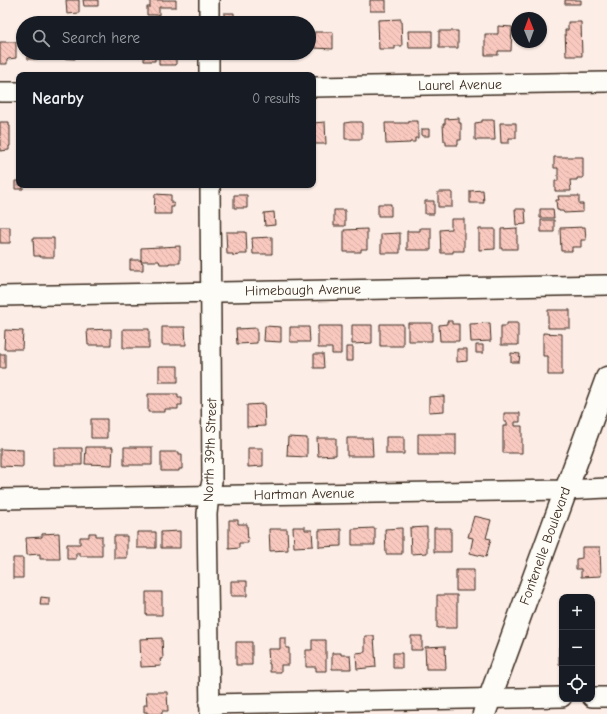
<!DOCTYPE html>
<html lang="en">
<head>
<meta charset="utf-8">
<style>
	:root { --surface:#171b24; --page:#242831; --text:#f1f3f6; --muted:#9ea1a6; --line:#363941 }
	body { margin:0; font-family:"Comic Neue",sans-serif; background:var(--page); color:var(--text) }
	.controls { position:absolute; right:12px; bottom:12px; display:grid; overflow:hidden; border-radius:8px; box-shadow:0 1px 3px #0004 }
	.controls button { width:36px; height:36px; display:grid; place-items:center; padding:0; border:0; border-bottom:1px solid var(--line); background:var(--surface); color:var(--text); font:20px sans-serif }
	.compass { position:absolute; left:511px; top:12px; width:36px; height:36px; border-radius:50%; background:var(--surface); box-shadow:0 1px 3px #0004; rotate:359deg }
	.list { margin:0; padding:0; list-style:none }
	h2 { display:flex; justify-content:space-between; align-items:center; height:52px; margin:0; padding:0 16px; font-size:17px }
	h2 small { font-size:13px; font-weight:400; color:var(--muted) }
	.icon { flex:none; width:22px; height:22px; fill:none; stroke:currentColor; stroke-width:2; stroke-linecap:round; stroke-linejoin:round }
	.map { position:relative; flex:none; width:607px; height:714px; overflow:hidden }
	.search { position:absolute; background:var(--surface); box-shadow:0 1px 3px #0004; left:16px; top:16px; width:300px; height:44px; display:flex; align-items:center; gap:10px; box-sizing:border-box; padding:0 14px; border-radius:22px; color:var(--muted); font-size:15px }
	.panel { position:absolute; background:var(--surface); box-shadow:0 1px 3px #0004; left:16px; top:72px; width:300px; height:116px; border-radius:8px }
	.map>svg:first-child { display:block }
	.building { fill:url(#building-back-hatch); stroke:#3b2a1e }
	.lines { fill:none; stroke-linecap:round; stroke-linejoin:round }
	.minor-casing { stroke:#3b2a1e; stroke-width:22 }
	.major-casing { stroke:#3b2a1e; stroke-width:25 }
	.minor { stroke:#fdfcf7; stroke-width:19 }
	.major { stroke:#fdfcf7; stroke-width:22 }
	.labels { text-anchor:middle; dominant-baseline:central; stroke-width:3.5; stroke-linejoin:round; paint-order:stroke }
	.street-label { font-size:14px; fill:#3b2a1e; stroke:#fdfcf7 }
</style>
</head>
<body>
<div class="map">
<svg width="607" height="714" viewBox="0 0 607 714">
	<defs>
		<pattern id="building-back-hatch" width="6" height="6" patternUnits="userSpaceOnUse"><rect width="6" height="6" fill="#f9c9bf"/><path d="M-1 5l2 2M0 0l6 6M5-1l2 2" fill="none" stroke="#d6ada4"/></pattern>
	</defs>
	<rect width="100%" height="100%" fill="#fcede6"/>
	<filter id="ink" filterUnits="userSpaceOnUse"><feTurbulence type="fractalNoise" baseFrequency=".025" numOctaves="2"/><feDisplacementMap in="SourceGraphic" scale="8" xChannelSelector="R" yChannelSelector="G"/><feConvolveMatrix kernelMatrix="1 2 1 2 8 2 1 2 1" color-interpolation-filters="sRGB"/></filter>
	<g filter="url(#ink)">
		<path class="building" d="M66,0H79V13L67,14Z
			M83,0H98V6H84Z
			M150,0H176V7H159V15H147V7H150Z
			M370,0H386V11H370Z
			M565,0H581V4H565Z
			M224,13H234V23H224Z
			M159,19H177V23H159Z
			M401,19L402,46H395V49H379L378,20Z
			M568,22H581L582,56H566L565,30H568Z
			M498,26L512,27L511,51H498V55H485V34H498Z
			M408,31H432V48H409Z
			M439,31H458V48H439Z
			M314,32H333V49L314,48Z
			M0,42H16V58L8,59L7,60V64H0Z
			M27,53H46V58L35,59H28Z
			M56,53H75V59L56,58Z
			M85,53H104V58L85,57Z
			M144,53H176V65H159V58H155V61H144Z
			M459,118V123H461V140H458V145H446V141H444L443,124H445V119Z
			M482,120H494L495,140H475V123L482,122Z
			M409,121H418V138H415V142H410V143L386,144L385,123H409Z
			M0,122H9V126H10V146H9V150L0,151Z
			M325,122L326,144H313V123Z
			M351,122H362V139H345V123Z
			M500,123H516V138H509V143H501Z
			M422,129H429V136H422Z
			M554,157H583V178H577V180H570L571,191H555V181H558V168H554Z
			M15,181H19V185H23V189H15Z
			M483,190L484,203H470V191Z
			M438,192H452V207H438Z
			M155,194L171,195V203H174V207H171V214H154Z
			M234,195H247V208H234Z
			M558,196H579V204H583V212L564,213L563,211H559V210H557L556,200H559Z
			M425,201H434V214H425Z
			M378,204H391V216H378Z
			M515,209H525L526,224L516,225Z
			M540,209H553L554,218H540Z
			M334,210H345V226H334Z
			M274,212L275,225L265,226L264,213Z
			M451,219H464V251H453V253H441L440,230L451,229Z
			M541,220H554V232H541Z
			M0,227H10V243H0Z
			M585,227L586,240H581V247H572V251H561L560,228Z
			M420,228H431V250H407V231H420Z
			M517,228V249H501V229Z
			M367,229V249H361V252H344V230Z
			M479,229H495V249L479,250Z
			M226,232H246L247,254H239V255L233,256V254H227Z
			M400,233V253H381V234Z
			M272,237V254H253L252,238Z
			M33,238H54V257H40V256H34Z
			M180,246V263H169V264H160L159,261H141V248Z
			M130,260H141V262L143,263V270H130Z
			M548,310H570V328H548Z
			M447,321H452V324H459V341H440L439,325L447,324Z
			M408,323H432V341H408Z
			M490,323L491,341L471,342L470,324Z
			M507,323H518V345H501V326H507Z
			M380,324H403V346H380Z
			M352,325H372V343L352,344Z
			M265,326L281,327V342L264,341Z
			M318,326H341V354H332V348H318Z
			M162,327H185L186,345H162Z
			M290,327H309L310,342H290Z
			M257,328V343L237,344L236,329Z
			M111,329V345H88L87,330Z
			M123,329H149V348H123Z
			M5,330L23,331L22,349H4Z
			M543,333L562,334V375H548V356H543Z
			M476,345H483V353H476Z
			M346,347H353V361H346Z
			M457,349H467V361L457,362Z
			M511,353L520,354L519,362H511Z
			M0,354H5V368H0Z
			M314,354H323L324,368H314Z
			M159,366H178V382H159Z
			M148,394H178V398H182V405H178V409H165V412H148Z
			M444,396V411L429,412V397Z
			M264,404L265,426L247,427V405Z
			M504,413H520V422H515V426H522V453H503V426H507V422H504Z
			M91,419H107V438H91Z
			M418,434H456V455H418Z
			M288,437L307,438V457L287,456Z
			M386,437H404V454H386Z
			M317,438H336V455L318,456Z
			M347,438H372L373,456H347Z
			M86,447H113L112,465L85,464Z
			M124,447H152V465H124Z
			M54,448H82V465H54Z
			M248,448H263V466L248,467Z
			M0,449L23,450V467L0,466Z
			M161,452H179V454H182V469H179V471H161Z
			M474,516L491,520L486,538L491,539L486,557L470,553L473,538L468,537Z
			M229,520H238V524H247L248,543H239V548L229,549Z
			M293,527H305V530H312L313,546L294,547Z
			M427,527V553L411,554L410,528Z
			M375,528V545H352V529Z
			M402,528V554H386L385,529Z
			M434,528H451V552H434Z
			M269,529H287L288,550L270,551Z
			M341,529V546L319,547V530Z
			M180,531V548H161V532Z
			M137,532H156V548H137Z
			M59,533L60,559H40V554L27,555L26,538L42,537V534Z
			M89,533H96V536H102V556H80V553H76V559H67V544H80V537H89Z
			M114,536H127V558H114Z
			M582,547H600L601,576L581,577V569H576V559L582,558Z
			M13,558H23V578H13Z
			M456,570H474V591H456Z
			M231,581H247V596H231Z
			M146,592H162V615H146Z
			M437,595H457V628H437Z
			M41,597L49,598V605H40Z
			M365,636H374L376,667L357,669L356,653L365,652Z
			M411,636H422V650H411Z
			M162,638L163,659H160L161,666L141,667L140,639Z
			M280,638H286V648H289V665H281V672H270V664H269L268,649H280Z
			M312,640H326V671H316V667H306V650H312Z
			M236,642H252V665H236Z
			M445,646L446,669H426L425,647Z
			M559,647H562V665H559Z
			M332,653H341V655H350L351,669H332Z
			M393,653H402V668H393Z
			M146,692H167L168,711H162V714H147V712H144V705H147Z"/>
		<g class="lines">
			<defs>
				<path id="minor" d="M209,0V23
					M209,53V75
					M313,87L607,82
					M0,92H19
					M0,296L607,285
					M0,499L566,490L607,488
					M592,697H607
					M209,704L562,697
					M210,714L207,514L209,495L212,481L210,185"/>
				<path id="major" d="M484,714L607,378"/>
			</defs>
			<use href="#minor" class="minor-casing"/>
			<use href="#major" class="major-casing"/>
			<use href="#minor" class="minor"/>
			<use href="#major" class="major"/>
		</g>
	</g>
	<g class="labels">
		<g class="street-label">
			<text transform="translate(460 85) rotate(-1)">Laurel Avenue</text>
			<text transform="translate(303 290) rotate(-1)">Himebaugh Avenue</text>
			<text transform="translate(210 450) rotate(-88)">North 39th Street</text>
			<text transform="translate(304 494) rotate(-1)">Hartman Avenue</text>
			<text transform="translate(545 546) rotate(-70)">Fontenelle Boulevard</text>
		</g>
	</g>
</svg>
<div class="controls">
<button>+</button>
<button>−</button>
<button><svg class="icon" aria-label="locate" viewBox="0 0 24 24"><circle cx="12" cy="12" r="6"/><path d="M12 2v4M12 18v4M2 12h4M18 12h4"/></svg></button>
</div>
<svg class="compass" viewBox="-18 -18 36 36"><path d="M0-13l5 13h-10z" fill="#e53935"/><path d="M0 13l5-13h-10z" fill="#9ea1a6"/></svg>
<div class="search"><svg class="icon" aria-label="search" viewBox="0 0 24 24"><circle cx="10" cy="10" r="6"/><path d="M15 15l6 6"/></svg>Search here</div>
<section class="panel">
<h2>Nearby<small>0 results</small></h2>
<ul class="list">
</ul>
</section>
</div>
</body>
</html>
